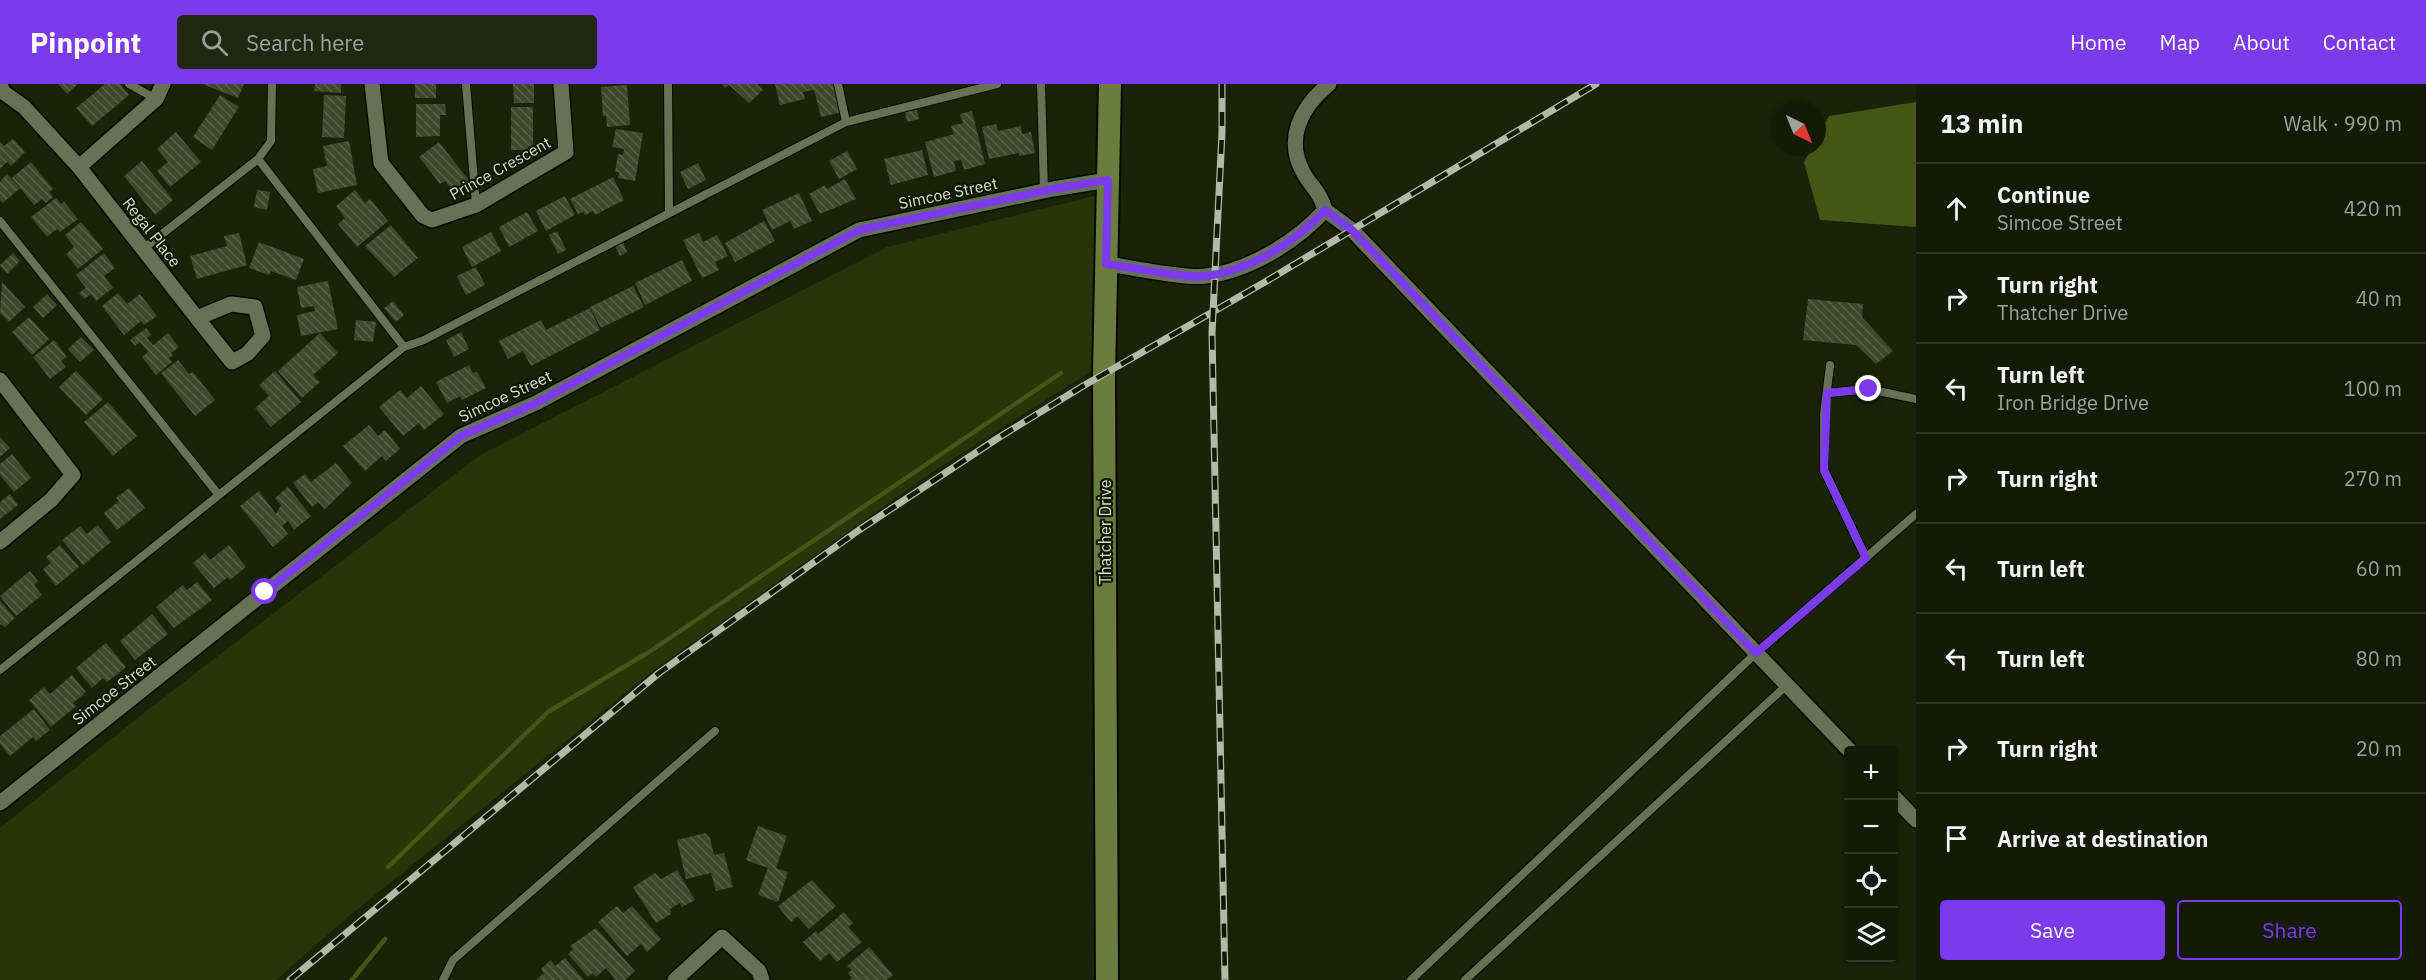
<!DOCTYPE html>
<html lang="en">
<head>
<meta charset="utf-8">
<style>
	:root { --surface:#141a05; --page:#212713; --text:#f1f3f6; --muted:#9da19a; --line:#333827; --accent:#7c3aed }
	body { margin:0; font-family:"IBM Plex Sans",sans-serif; background:var(--page); color:var(--text) }
	.controls { position:absolute; right:18px; bottom:18px; display:grid; overflow:hidden; border-radius:6px; box-shadow:0 2px 4px #0004 }
	.controls button { width:54px; height:54px; display:grid; place-items:center; padding:0; border:0; border-bottom:2px solid var(--line); background:var(--surface); color:var(--text); font:30px sans-serif }
	.compass { position:absolute; left:1772px; top:18px; width:54px; height:54px; border-radius:50%; background:var(--surface); box-shadow:0 2px 4px #0004; rotate:137deg }
	.stop { position:absolute; width:18px; height:18px; margin:-14px; border:4px solid #7c3aed; border-radius:50%; background:#fff }
	.stop.end { background:#7c3aed; border-color:#fff; box-shadow:0 2px 6px #0008 }
	.list { margin:0; padding:0; list-style:none }
	h2 { display:flex; justify-content:space-between; align-items:center; height:78px; margin:0; padding:0 24px; font-size:26px }
	h2 small { font-size:20px; font-weight:400; color:var(--muted) }
	.list li { display:grid; grid-template-columns:39px 1fr auto; gap:18px; align-items:center; box-sizing:border-box; height:90px; padding:0 24px; border-top:2px solid var(--line) }
	.list b { display:block; font-size:22px; white-space:nowrap }
	.list p { margin:0; font-size:20px; white-space:nowrap; color:var(--muted) }
	.list em { font-size:20px; font-style:normal; color:var(--muted) }
	.actions { display:flex; gap:12px; padding:18px 24px }
	.actions a { flex:1; padding:14px 0; border:2px solid var(--accent); border-radius:6px; text-align:center; font-size:21px; color:var(--accent) }
	.actions .main { background:var(--accent); color:#fff }
	.icon { flex:none; width:33px; height:33px; fill:none; stroke:currentColor; stroke-width:2; stroke-linecap:round; stroke-linejoin:round }
	.map { position:relative; flex:none; width:1916px; height:896px; overflow:hidden }
	header { display:flex; align-items:center; gap:36px; box-sizing:border-box; height:84px; padding:0 30px; background:var(--accent); color:#fff }
	header strong { font-size:28px }
	nav { display:flex; gap:33px; margin-inline-start:auto; font-size:21px }
	.search { width:420px; height:54px; background:var(--page); display:flex; align-items:center; gap:15px; box-sizing:border-box; padding:0 21px; border-radius:6px; color:var(--muted); font-size:22px }
	main { display:flex }
	aside { flex:1; background:var(--surface) }
	.map>svg:first-child { display:block }
	.green { fill:#283509 }
	.water { fill:#445716 }
	.lines { fill:none; stroke-linecap:round; stroke-linejoin:round }
	.stream { stroke:#445716; stroke-width:4.5 }
	.building { fill:url(#building-back-hatch) }
	.service-casing { stroke:#050b00; stroke-width:10 }
	.minor-casing { stroke:#050b00; stroke-width:18 }
	.secondary-casing { stroke:#050b00; stroke-width:26 }
	.service { stroke:#677255; stroke-width:8 }
	.minor { stroke:#677255; stroke-width:15 }
	.secondary { stroke:#6a7c3e; stroke-width:22 }
	.rail-casing { stroke:#b3b9a7; stroke-width:7 }
	.rail { stroke:#111801; stroke-width:4.5; stroke-dasharray:14; stroke-linecap:butt }
	.route { stroke:#7c3aed; stroke-width:8 }
	.labels { text-anchor:middle; dominant-baseline:central; stroke-width:4.5; stroke-linejoin:round; paint-order:stroke }
	.street-label { font-size:16px; fill:#d8dece; stroke:#111801 }
</style>
</head>
<body>
<header>
<strong>Pinpoint</strong>
<div class="search"><svg class="icon" aria-label="search" viewBox="0 0 24 24"><circle cx="10" cy="10" r="6"/><path d="M15 15l6 6"/></svg>Search here</div>
<nav><a>Home</a><a>Map</a><a>About</a><a>Contact</a></nav>
</header>
<main>
<div class="map">
<svg width="1916" height="896" viewBox="0 0 1916 896">
	<defs>
		<pattern id="building-back-hatch" width="6" height="6" patternUnits="userSpaceOnUse" patternTransform="scale(1.5)"><rect width="6" height="6" fill="#3e482c"/><path d="M-1 5l2 2M0 0l6 6M5-1l2 2" fill="none" stroke="#596249"/></pattern>
	</defs>
	<rect width="100%" height="100%" fill="#1a2207"/>
	<path class="green" d="M1094,112L1102,123L1096,284L931,389L654,586L349,832L276,896H0V744L154,621L480,371L887,163Z"/>
	<path class="water" d="M1916,18V143L1820,136L1804,78L1812,63H1817V54L1829,32Z"/>
	<g class="lines">
		<path class="stream" d="M388,783L548,628L649,568L1061,289
			M352,896L385,855"/>
	</g>
	<path class="building" d="M58,0H78L67,10Z
		M105,0H120L129,11L92,42L76,24Z
		M202,0H244L238,14Z
		M315,0H341V9L314,7Z
		M415,0H436V14H415Z
		M513,0H534V19H514Z
		M722,0H757L763,6L749,19L729,1L725,4Z
		M775,0H835L842,28L821,33L814,6L803,8L805,15L780,21Z
		M627,1L630,41L607,43L606,32H603L601,3Z
		M220,11L239,23L212,66L193,53Z
		M324,11L346,12L344,54L322,53Z
		M416,20H445L446,31H440V52L416,53Z
		M511,23H533V66H511Z
		M917,26L919,35L907,38L905,28Z
		M972,27L985,80L964,86L961,76L954,77L956,87L934,93L925,58L954,50L951,42L963,39L960,30Z
		M996,40L998,47L1021,42L1022,50L1031,48L1035,69L1019,72V69L989,75L982,43Z
		M616,45L643,49L635,97L618,94L619,88H615L618,70L623,71L624,65L612,63Z
		M176,48L201,78L170,103L157,87L168,78L157,65Z
		M13,55L25,68L11,82L7,78L0,85V58L4,62Z
		M349,57L357,101L318,109L313,85L327,82L323,62Z
		M439,58L470,98L455,109L445,97L440,100L419,73Z
		M922,66L928,91L891,101L884,75Z
		M847,67L857,85L839,95L829,77Z
		M142,77L173,116L155,131L124,92Z
		M31,78L53,105L49,108L53,113L46,119L42,115L34,121L12,94Z
		M698,79L706,96L688,105L680,88Z
		M7,90L20,104L3,119L0,116V97Z
		M613,93L624,116L595,131L593,127L585,131L583,128L578,130L570,115Z
		M845,95L856,115L820,130L809,110L825,101L827,105Z
		M257,106L270,108L267,126L254,123Z
		M355,106L365,119L370,115L388,137L357,163L338,140L345,134L336,122Z
		M799,109L812,137L794,145L790,137L772,146L762,126Z
		M565,112L575,131L546,147L536,127Z
		M56,114L61,120L64,118L78,135L60,148L57,145L47,153L31,133Z
		M527,128L538,147L509,163L499,143Z
		M764,137L775,157L735,178L725,159Z
		M81,138L103,165L78,185L66,170L74,163L65,151Z
		M391,141L418,174L394,193L365,162Z
		M557,147L566,166L558,170L549,151Z
		M491,148L501,167L472,183L462,163Z
		M239,149L247,181L197,195L190,172L227,162L224,152Z
		M699,149L703,158L717,151L728,172L715,178L719,186L702,194L683,156Z
		M259,158L304,175L296,196L271,187L269,191L249,184Z
		M623,158L627,168L620,172L615,162Z
		M13,169L20,177L7,190L0,181Z
		M104,169L115,184L104,192L113,204L96,217L91,210L84,215L79,209L86,204L76,191Z
		M682,176L692,197L645,221L635,199Z
		M476,183L485,201L466,211L457,192Z
		M328,197L338,245L301,252L297,231L315,227L314,222L301,224L297,203Z
		M2,198L25,223L9,238L0,229Z
		M633,202L644,223L601,244L590,223Z
		M118,209L127,220L140,210L157,232L144,241L141,237L124,251L102,222Z
		M47,210L57,221L43,234L33,223Z
		M1808,215L1863,220L1862,233L1893,267L1876,280L1856,261L1803,256Z
		M393,217L404,231L396,238L384,224Z
		M590,224L600,246L531,282L523,267L508,275L499,257L541,236L546,246Z
		M29,233L49,255L32,271L12,248Z
		M356,236L376,238L373,258L354,256Z
		M146,244L151,251L147,254L153,261L168,249L179,263L171,269L173,271L169,274L172,278L156,291L142,273L148,268L140,258L135,262L130,256Z
		M461,248L469,265L454,273L446,256Z
		M320,249L338,269L313,291L320,298L302,314L278,287Z
		M81,253L94,266L80,278L68,265Z
		M54,256L67,273L61,277L66,283L50,295L33,273Z
		M178,276L189,290L193,288L215,316L195,332L161,289Z
		M469,281L473,289L477,288L486,304L462,316L460,312L447,319L436,298Z
		M76,287L103,315L86,331L59,303Z
		M275,287L301,318L271,343L255,324L269,312L259,301Z
		M421,302L444,330L424,346L419,339L403,352L379,323L400,306L407,314Z
		M108,318L137,352L113,372L84,338Z
		M369,341L378,352L385,346L400,365L386,377L382,372L365,387L343,362Z
		M0,353L10,364L0,373Z
		M12,370L31,394L14,408L0,391V380Z
		M336,379L352,399L325,425L318,418L312,423L293,399L305,390L311,398Z
		M288,403L311,432L294,446L288,437L282,442L288,450L273,463L240,422L259,407L276,430L281,421L275,414Z
		M129,404L145,424L117,446L104,429L119,417L116,414Z
		M10,410L18,421L0,435V418Z
		M98,441L111,458L83,481L62,456L80,442L87,450Z
		M60,461L79,483L56,502L43,485L51,479L46,473Z
		M229,461L246,483L230,496L228,493L214,504L193,479L205,469L210,476Z
		M30,487L38,497L34,501L42,511L16,532L0,512Z
		M197,498L212,516L174,544L156,523L183,501L187,506Z
		M0,517L15,534L5,543L0,540Z
		M152,530L168,550L135,576L120,557Z
		M106,559L126,583L107,598L103,594L92,604L76,584Z
		M72,591L86,608L73,619L76,622L51,643L29,616L44,603L50,610Z
		M34,625L50,646L36,657L33,653L10,672L0,660V652Z
		M758,742L787,752L776,784L788,788L778,818L758,811L768,784L746,776Z
		M705,749L710,754L714,771L724,769L733,803L716,807L711,789L686,795L677,756Z
		M677,786L695,816L682,823L680,819L670,825L671,830L656,839L633,803L655,789L661,795Z
		M812,796L836,822L809,845L797,832L791,838L778,822Z
		M617,822L623,829L632,822L661,855L647,868L641,860L627,872L598,838Z
		M844,828L853,839L848,843L862,858L837,878L829,869L820,877L803,858L816,847L818,850Z
		M596,844L635,887L625,896H616L606,884L596,893L593,889L588,893L568,870L573,865L570,862Z
		M869,863L893,891L886,896H850L852,894L848,889L852,886L847,882Z
		M565,874L584,896H536L544,889L541,885L551,876L555,882Z"/>
	<g class="lines">
		<defs>
			<path id="service" d="M129,0L156,15
				M466,0L476,121
				M668,0L669,128
				M838,0L846,38
				M1041,0L1044,107
				M0,137L218,410
				M143,165L258,75L271,57L272,0
				M404,263L424,256L846,38L997,0
				M1830,281L1824,330V386L1866,474
				M1827,309L1869,305L1916,315
				M0,586L404,263L258,75
				M443,896L453,876L715,647
				M1411,896L1756,569L1916,430
				M1465,896L1787,601"/>
			<path id="minor" d="M0,0L3,8L24,23L79,83L156,15L163,0
				M372,0L381,79L423,132L432,136L476,121L566,68L561,0
				M79,83L197,234L231,220L255,223L263,252L247,270L232,278L197,234
				M1325,126L1352,146L1849,666
				M1106,180C1131,183 1184,195 1206,192C1249,187 1296,158 1325,126C1320,108 1313,105 1304,90C1284,55 1301,23 1329,0
				M0,296L73,391L51,416L0,458
				M1894,713L1916,736
				M0,719L461,352L536,319L859,146L1053,105L1108,96
				M675,896L722,853L759,887L762,896"/>
			<path id="secondary" d="M1107,896L1104,291L1110,0"/>
		</defs>
		<use href="#service" class="service-casing"/>
		<use href="#minor" class="minor-casing"/>
		<use href="#secondary" class="secondary-casing"/>
		<use href="#service" class="service"/>
		<use href="#minor" class="minor"/>
		<use href="#secondary" class="secondary"/>
		<defs>
			<path id="rail" d="M1222,0V49L1212,249L1225,896
				M290,896L659,589L859,446L998,354L1083,302L1265,198L1596,0"/>
		</defs>
		<use href="#rail" class="rail-casing"/>
		<use href="#rail" class="rail"/>
	</g>
	<g class="lines">
		<path class="route" d="M265,508L461,352L536,319L859,146L1053,105L1108,96L1106,180C1131,183 1185,195 1206,192C1249,187 1296,158 1325,126L1352,146L1756,569L1866,474L1824,386L1827,309L1869,305"/>
	</g>
	<g class="labels">
		<g class="street-label">
			<text transform="translate(500 84) rotate(-29)">Prince Crescent</text>
			<text transform="translate(948 109) rotate(-12)">Simcoe Street</text>
			<text transform="translate(152 148) rotate(52)">Regal Place</text>
			<text transform="translate(505 312) rotate(-25)">Simcoe Street</text>
			<text transform="translate(1105 448) rotate(-90)">Thatcher Drive</text>
			<text transform="translate(114 606) rotate(-38)">Simcoe Street</text>
		</g>
	</g>
</svg>
<div class="controls">
<button>+</button>
<button>−</button>
<button><svg class="icon" aria-label="locate" viewBox="0 0 24 24"><circle cx="12" cy="12" r="6"/><path d="M12 2v4M12 18v4M2 12h4M18 12h4"/></svg></button>
<button><svg class="icon" aria-label="layers" viewBox="0 0 24 24"><path d="M12 4l9 5-9 5-9-5zM3 14l9 5 9-5"/></svg></button>
</div>
<svg class="compass" viewBox="-18 -18 36 36"><path d="M0-13l5 13h-10z" fill="#e53935"/><path d="M0 13l5-13h-10z" fill="#9da19a"/></svg>
<div class="stop" style="left:265px;top:508px"></div>
<div class="stop end" style="left:1869px;top:305px"></div>
</div>
<aside>
<h2>13 min<small>Walk · 990 m</small></h2>
<ul class="list">
<li><svg class="icon" aria-label="ahead" viewBox="0 0 24 24"><path d="M12 20V5M6 11l6-6 6 6"/></svg><div><b>Continue</b><p>Simcoe Street</p></div><em>420 m</em></li>
<li><svg class="icon" aria-label="right" viewBox="0 0 24 24"><path d="M7 20v-9h11M14 6l5 5-5 5"/></svg><div><b>Turn right</b><p>Thatcher Drive</p></div><em>40 m</em></li>
<li><svg class="icon" aria-label="left" viewBox="0 0 24 24"><path d="M17 20v-9H6M10 6l-5 5 5 5"/></svg><div><b>Turn left</b><p>Iron Bridge Drive</p></div><em>100 m</em></li>
<li><svg class="icon" aria-label="right" viewBox="0 0 24 24"><path d="M7 20v-9h11M14 6l5 5-5 5"/></svg><div><b>Turn right</b></div><em>270 m</em></li>
<li><svg class="icon" aria-label="left" viewBox="0 0 24 24"><path d="M17 20v-9H6M10 6l-5 5 5 5"/></svg><div><b>Turn left</b></div><em>60 m</em></li>
<li><svg class="icon" aria-label="left" viewBox="0 0 24 24"><path d="M17 20v-9H6M10 6l-5 5 5 5"/></svg><div><b>Turn left</b></div><em>80 m</em></li>
<li><svg class="icon" aria-label="right" viewBox="0 0 24 24"><path d="M7 20v-9h11M14 6l5 5-5 5"/></svg><div><b>Turn right</b></div><em>20 m</em></li>
<li><svg class="icon" aria-label="arrive" viewBox="0 0 24 24"><path d="M6 21V4h12l-3 4 3 4H6"/></svg><div><b>Arrive at destination</b></div></li>
</ul>
<div class="actions"><a class="main">Save</a><a>Share</a></div>
</aside>
</main>
</body>
</html>
